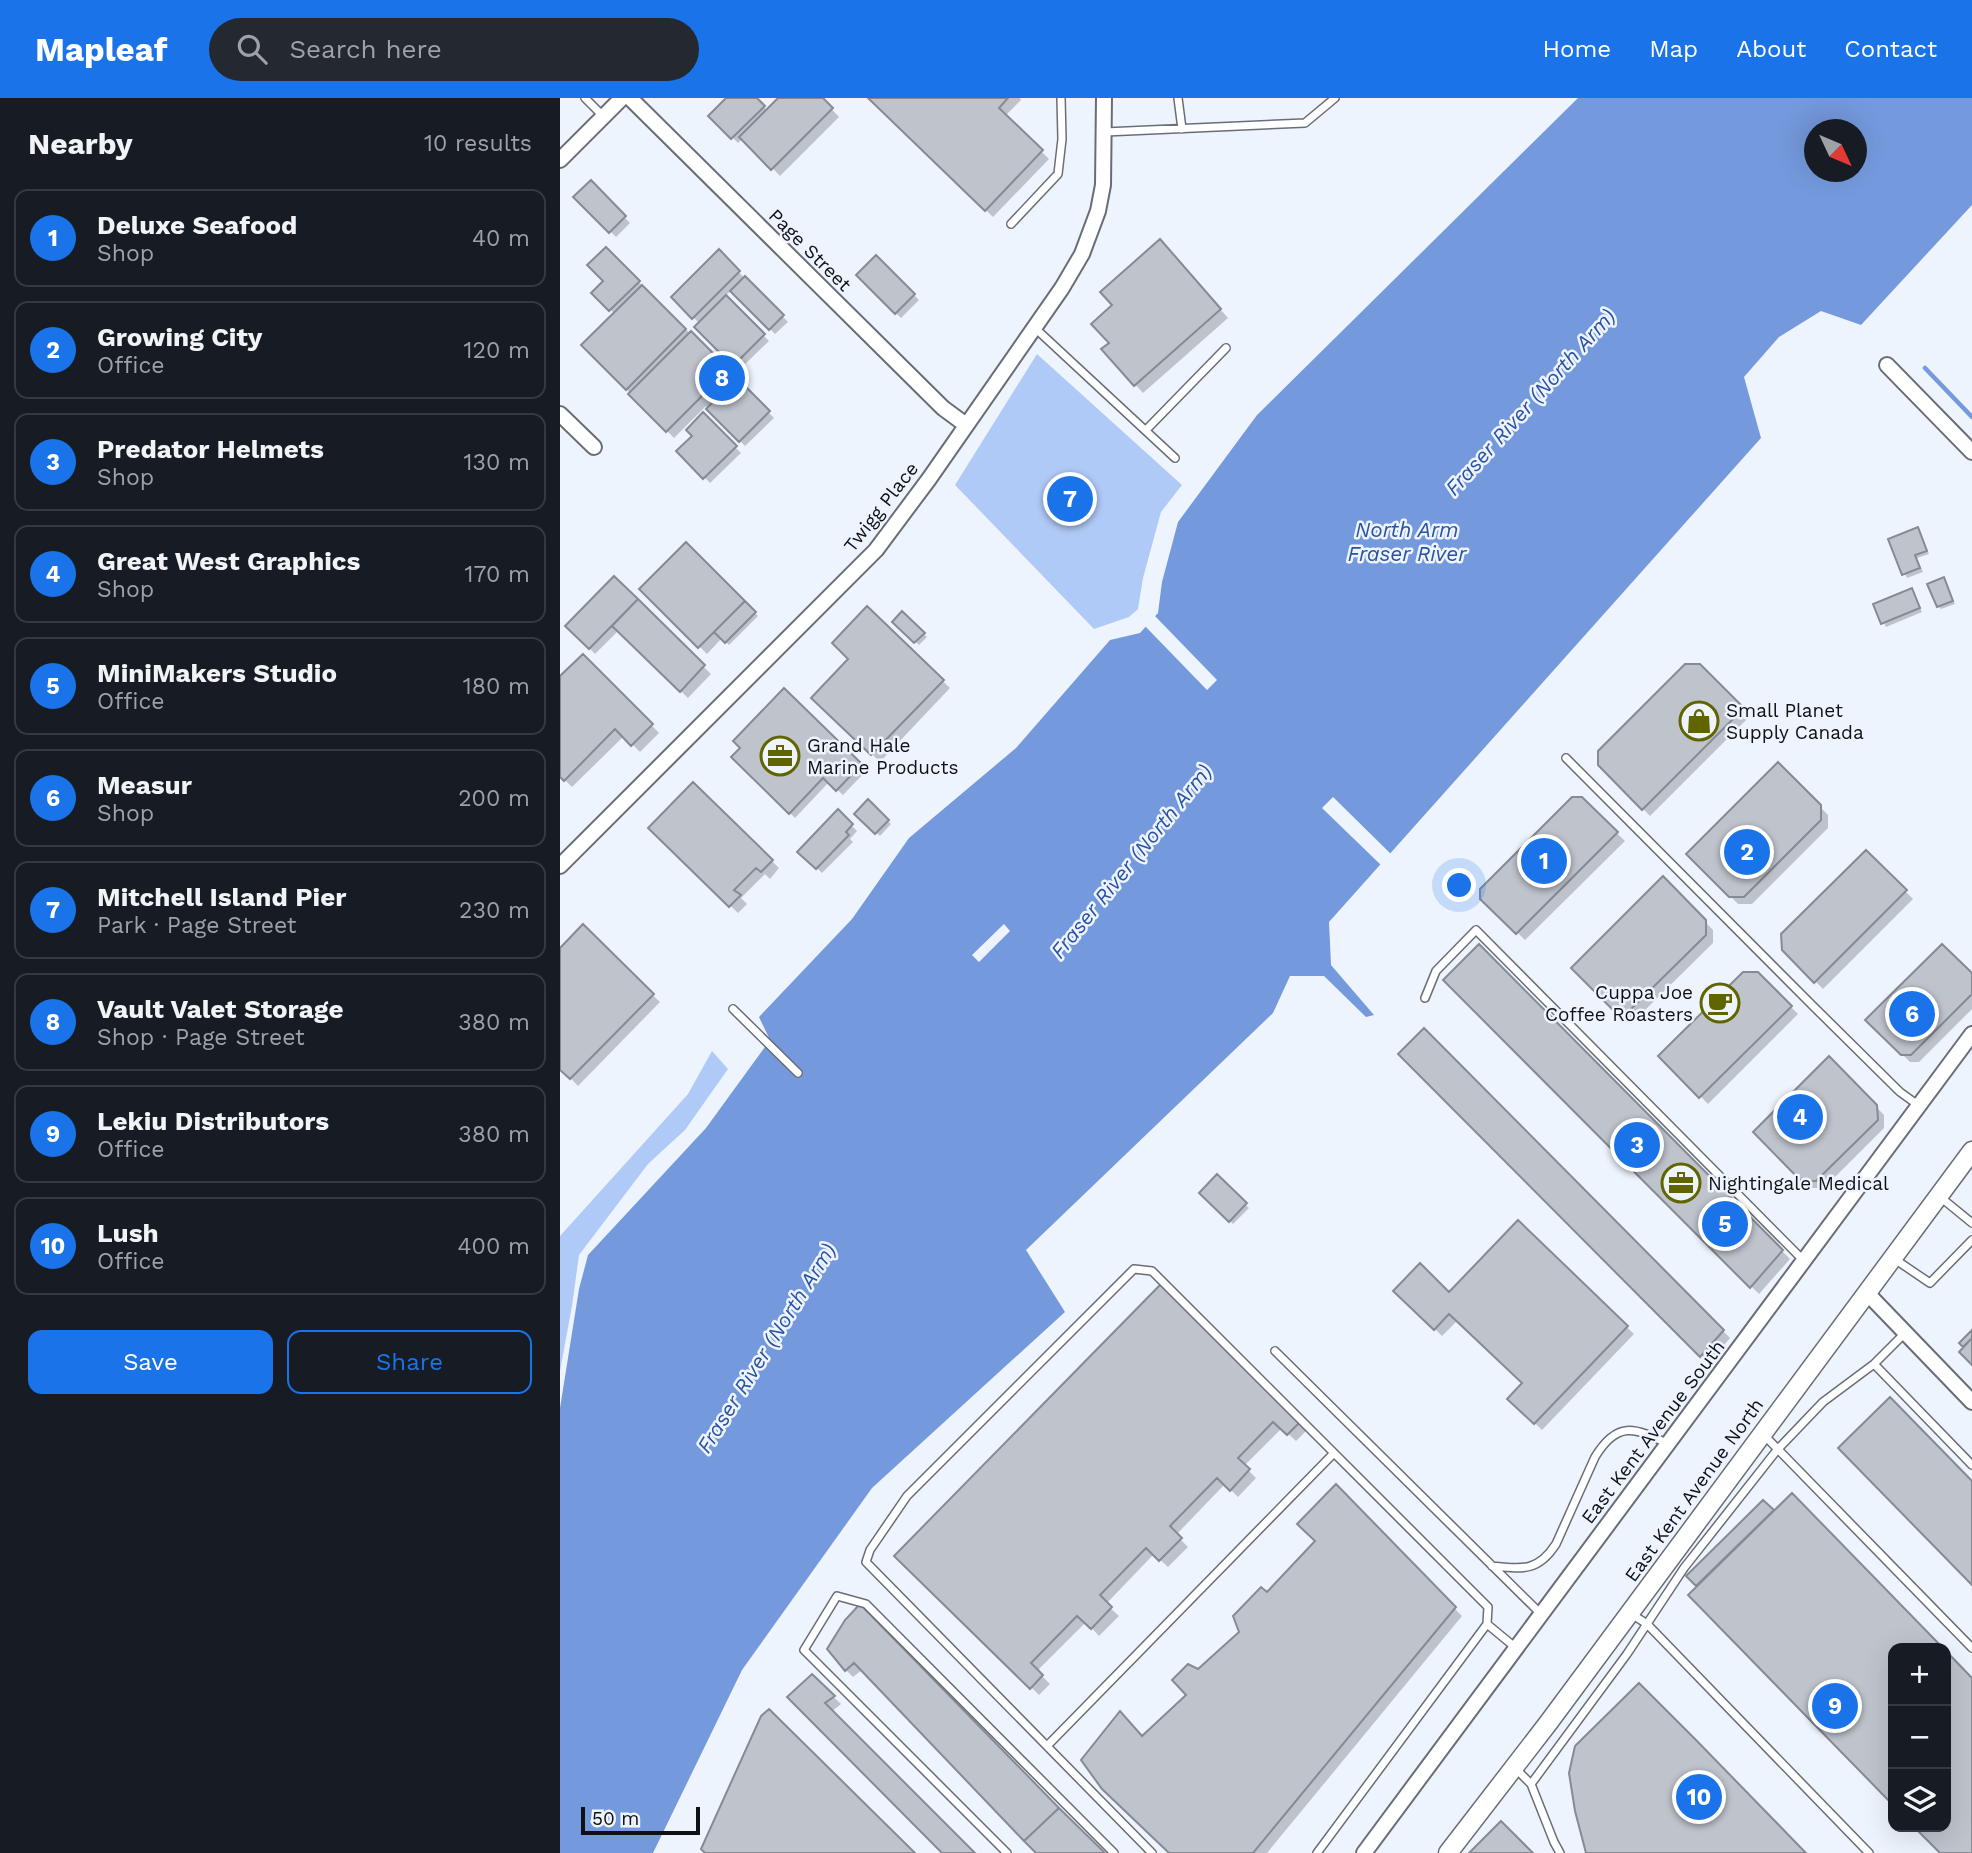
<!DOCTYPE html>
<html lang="en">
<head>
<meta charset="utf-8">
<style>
	:root { --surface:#171b24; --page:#242831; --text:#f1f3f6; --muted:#9ea1a6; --line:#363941; --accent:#1a73e8 }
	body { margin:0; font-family:"Work Sans",sans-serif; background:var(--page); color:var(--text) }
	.controls { position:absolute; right:21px; bottom:21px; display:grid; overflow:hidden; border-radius:14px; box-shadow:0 7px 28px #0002 }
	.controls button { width:63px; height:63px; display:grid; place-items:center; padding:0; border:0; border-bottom:2px solid var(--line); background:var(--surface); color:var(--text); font:35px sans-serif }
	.compass { position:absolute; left:1244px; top:21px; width:63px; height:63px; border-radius:50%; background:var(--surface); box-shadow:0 7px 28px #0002; rotate:134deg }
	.scale { position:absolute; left:21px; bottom:18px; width:119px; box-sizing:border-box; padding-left:7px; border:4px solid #101115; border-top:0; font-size:19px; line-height:24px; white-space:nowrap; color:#101115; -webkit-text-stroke:5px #eef4fe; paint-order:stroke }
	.you { position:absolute; left:900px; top:788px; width:24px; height:24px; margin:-18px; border:5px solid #fff; border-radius:50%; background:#1a73e8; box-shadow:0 0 0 10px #1a73e833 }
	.badge { display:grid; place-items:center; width:46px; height:46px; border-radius:50%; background:var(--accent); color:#fff; font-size:23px; font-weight:700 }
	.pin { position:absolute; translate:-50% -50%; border:4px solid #fff; box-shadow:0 2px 7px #0006 }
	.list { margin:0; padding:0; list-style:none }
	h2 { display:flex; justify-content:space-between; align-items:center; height:91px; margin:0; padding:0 28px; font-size:30px }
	h2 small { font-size:23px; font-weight:400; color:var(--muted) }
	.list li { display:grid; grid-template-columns:46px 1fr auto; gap:21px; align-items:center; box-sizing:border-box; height:98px; margin:0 14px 14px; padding:0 14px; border:2px solid var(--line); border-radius:14px }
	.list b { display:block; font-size:26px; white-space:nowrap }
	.list p { margin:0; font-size:23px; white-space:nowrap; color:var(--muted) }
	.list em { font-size:23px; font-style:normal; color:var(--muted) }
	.actions { display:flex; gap:14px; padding:21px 28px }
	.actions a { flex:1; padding:16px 0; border:2px solid var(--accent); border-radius:14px; text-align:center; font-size:24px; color:var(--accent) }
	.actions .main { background:var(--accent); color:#fff }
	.icon { flex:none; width:38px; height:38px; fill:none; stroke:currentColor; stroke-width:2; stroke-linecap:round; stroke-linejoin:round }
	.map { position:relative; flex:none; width:1412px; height:1755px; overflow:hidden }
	header { display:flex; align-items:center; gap:42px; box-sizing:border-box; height:98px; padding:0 35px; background:var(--accent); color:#fff }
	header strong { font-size:33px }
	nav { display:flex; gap:38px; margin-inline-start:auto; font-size:24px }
	.search { width:490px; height:63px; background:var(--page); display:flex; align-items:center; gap:18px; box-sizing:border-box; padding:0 24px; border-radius:38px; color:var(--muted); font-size:26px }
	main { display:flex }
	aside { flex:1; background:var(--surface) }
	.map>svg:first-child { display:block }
	.green { fill:#b0caf7 }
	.water { fill:#7499dd; fill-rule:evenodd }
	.pier { fill:#eef4fe }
	.shadow { fill:#0003 }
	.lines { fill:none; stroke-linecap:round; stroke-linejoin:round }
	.stream { stroke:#7499dd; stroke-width:4.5 }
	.building { fill:#bec3cc; stroke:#858a93; stroke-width:2 }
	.service-casing { stroke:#696e76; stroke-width:10 }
	.minor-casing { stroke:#696e76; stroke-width:18 }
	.tertiary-casing { stroke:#696e76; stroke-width:21 }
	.service { stroke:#fff; stroke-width:7 }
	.minor { stroke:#fff; stroke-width:14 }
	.tertiary { stroke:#fff; stroke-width:18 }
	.labels { text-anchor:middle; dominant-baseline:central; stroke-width:5; stroke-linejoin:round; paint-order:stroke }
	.street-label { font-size:19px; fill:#101115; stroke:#eef4fe }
	.poi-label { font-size:19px; fill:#101115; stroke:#eef4fe; text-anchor:start }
	.water-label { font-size:21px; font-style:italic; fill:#2953a4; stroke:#eef4fe }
</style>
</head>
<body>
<header>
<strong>Mapleaf</strong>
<div class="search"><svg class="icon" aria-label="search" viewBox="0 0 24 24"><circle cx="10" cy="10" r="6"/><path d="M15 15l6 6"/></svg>Search here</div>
<nav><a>Home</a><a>Map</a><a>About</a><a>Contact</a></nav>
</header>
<main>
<aside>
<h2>Nearby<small>10 results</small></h2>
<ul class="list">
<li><span class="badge">1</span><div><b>Deluxe Seafood</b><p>Shop</p></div><em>40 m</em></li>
<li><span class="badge">2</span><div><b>Growing City</b><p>Office</p></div><em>120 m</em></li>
<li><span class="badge">3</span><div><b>Predator Helmets</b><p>Shop</p></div><em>130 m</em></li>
<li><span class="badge">4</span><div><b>Great West Graphics</b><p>Shop</p></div><em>170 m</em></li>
<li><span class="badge">5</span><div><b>MiniMakers Studio</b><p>Office</p></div><em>180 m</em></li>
<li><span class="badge">6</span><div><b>Measur</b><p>Shop</p></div><em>200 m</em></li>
<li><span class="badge">7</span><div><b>Mitchell Island Pier</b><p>Park · Page Street</p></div><em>230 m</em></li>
<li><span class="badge">8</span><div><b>Vault Valet Storage</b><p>Shop · Page Street</p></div><em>380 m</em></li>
<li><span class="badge">9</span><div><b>Lekiu Distributors</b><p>Office</p></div><em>380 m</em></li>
<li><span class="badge">10</span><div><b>Lush</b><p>Office</p></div><em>400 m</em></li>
</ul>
<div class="actions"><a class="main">Save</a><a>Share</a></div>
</aside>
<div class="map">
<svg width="1412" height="1755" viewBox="0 0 1412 1755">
	<rect width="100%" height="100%" fill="#eef4fe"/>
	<path class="green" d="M477,256L622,387L601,414L583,480L578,511L569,519L534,531L395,387Z
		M152,953L168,971L125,1032L88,1066L19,1157L12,1208L0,1273V1138L128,996Z"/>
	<path class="water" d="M1018,0H1412V107L1301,227L1261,213L1219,239L1184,279L1201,340L769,824L771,867L814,917L806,919L764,878H730L713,915L466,1152L505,1214L312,1390L182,1572L93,1755H0V1310L19,1191L28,1157L146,1030L210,942L199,919L292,821L349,740L456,650L550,542L580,535L598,515L602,484L618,424L697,317ZM1254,32H1296V74H1254Z"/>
	<path class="pier" d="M593,516L657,582L647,592L583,526Z
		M773,699L833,758L823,769L762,710Z
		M444,826L450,833L419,864L412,857Z"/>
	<path class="shadow" d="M169,0H195L208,13L221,0H261L279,19L220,78L183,40L178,45L151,18Z
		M310,0H460L461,2L445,18L489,61L433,119Z
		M31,84L70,125L56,139L16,99Z
		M46,151L214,320L185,348L146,308L114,340L23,247L55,216L33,195L45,183Z
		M607,151L668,220L583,295L544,252L551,245Z
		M159,154L228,224L215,236L171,192L165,199L209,243L179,272L137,229L140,226L113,199Z
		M316,159L359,202L341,220L298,177Z
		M143,317L181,355L150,385L119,353L134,338Z
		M1357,431L1369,456L1357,460L1363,474L1347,480L1330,442Z
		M126,446L198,518L169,547L162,540L147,556L82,491Z
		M54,481L151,576L128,600L59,532L35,556L8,528Z
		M1384,481L1395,506L1381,511L1378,508Z
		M1352,492L1362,514L1326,529L1315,507Z
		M307,511L390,590L320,664L254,600L291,561Z
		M342,515L367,539L359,547L334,524Z
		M23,558L99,635L80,654L64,638L12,689L0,677V581Z
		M1140,568L1190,618L1090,718L1040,667Z
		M224,593L306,673L283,697L269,684L235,720L173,659Z
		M1218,666L1268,717V730L1192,806H1178L1129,756Z
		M133,686L219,770L210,781L205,776L181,800L187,806L178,815L91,730Z
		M1021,700L1065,743L965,842L922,800Z
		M308,704L331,726L320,738L297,716Z
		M278,714L297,733L290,741L293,744L262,775L240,754Z
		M1306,754L1353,801L1263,891L1223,851Z
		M1103,781L1153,832V845L1076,921L1063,920L1014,870Z
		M23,829L100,904L18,988L0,969V852Z
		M926,856L1230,1161L1199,1196L885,882Z
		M1198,876L1238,916L1148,1006L1101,958Z
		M1412,877V911L1359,964H1350L1308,922Z
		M864,933L1170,1240L1149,1265L840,956Z
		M1269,961L1324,1017V1030L1264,1090H1251L1195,1034Z
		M657,1079L689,1110L673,1126L641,1095Z
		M958,1124L1074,1236L982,1332L950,1301L964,1286L898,1222L882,1238L836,1193L889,1196Z
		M601,1188L746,1333L736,1343L722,1330L684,1368L696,1380L678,1399L665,1386L616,1437L628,1449L608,1469L594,1456L546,1506L559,1518L539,1538L526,1524L477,1573L490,1586L479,1597L337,1457Z
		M776,1388L902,1518L707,1755H611L583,1640L629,1597L681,1534L707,1496L758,1443Z
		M1232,1397L1381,1550H1333V1704L1130,1497L1139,1488L1129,1478L1203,1405L1214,1415Z
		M286,1523L543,1755H478L302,1572L293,1579L286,1572Z
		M1386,1555L1412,1582V1755H1383L1357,1729H1386Z
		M252,1578L281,1606L271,1614L413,1755H384L230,1599Z"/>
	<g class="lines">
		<path class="stream" d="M1365,270L1412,319"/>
	</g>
	<path class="building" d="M166,0H197L205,8L171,41L148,18Z
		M218,0H263L273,10L211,72L179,39Z
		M308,0H448L439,10L483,52L425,113Z
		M31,82L66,118L49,135L13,99Z
		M600,141L661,211L574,288L541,251L549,245L531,226L552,207L540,194Z
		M46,149L80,183L49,213L31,195L43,183L27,167Z
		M159,151L180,173L132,221L111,199Z
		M316,157L355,196L335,216L296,177Z
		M185,178L224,217L209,232L170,193Z
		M82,187L126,231L66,292L21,247Z
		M166,197L205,236L173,268L134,229Z
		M131,233L169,271L106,334L68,296Z
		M177,280L210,313L179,344L146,311Z
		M143,314L177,348L143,381L116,353L132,338L126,332Z
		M1358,429L1367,453L1355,457L1360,470L1342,477L1328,441Z
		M126,444L185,503L138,550L79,491Z
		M54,478L78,501L29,551L5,528Z
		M1384,479L1393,503L1377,509L1367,486Z
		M1352,490L1360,510L1321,526L1313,506Z
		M78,501L145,567L120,594L52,528Z
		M185,503L196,514L165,545L154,534Z
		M307,508L384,582L311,657L251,600L288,561L272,545Z
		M342,513L365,535L354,545L332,524Z
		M23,556L93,626L71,648L55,631L4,683L0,679V578Z
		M1125,566H1140L1184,610L1082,712L1038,667V653Z
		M224,590L302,666L276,693L263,680L229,716L171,659L180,650L173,643Z
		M1218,664L1261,707V722L1184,799H1169L1126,756Z
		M133,684L213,762L201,774L196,770L174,792L181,797L169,809L88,730Z
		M1012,699H1022L1058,734L956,836L920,801V791Z
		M308,701L329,722L315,736L294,716Z
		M278,711L293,726L286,734L289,737L256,771L237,754Z
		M1306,752L1347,792L1254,885L1222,852L1221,836Z
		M1103,778L1146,822V837L1068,914L1054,913L1011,870Z
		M23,826L94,896L10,981L0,972V850Z
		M919,846L1223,1152L1190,1190L883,882Z
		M1382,846L1412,875V896L1351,957H1341L1305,922Z
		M1183,874H1198L1232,908L1139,1000L1098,958Z
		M864,930L1164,1232L1140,1259L838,956Z
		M1269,958L1317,1007L1318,1022L1256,1083H1241L1193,1034Z
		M657,1076L687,1105L669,1124L639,1095Z
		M958,1122L1068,1228L974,1326L947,1301L962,1285L889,1216L874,1232L833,1193L860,1165L889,1194Z
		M601,1186L740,1324L727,1337L713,1324L678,1360L690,1371L670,1393L657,1380L610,1428L622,1440L599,1463L586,1450L540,1497L552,1509L531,1531L517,1518L471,1565L483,1577L470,1591L334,1458Z
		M1412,1232V1240L1403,1249L1399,1245Z
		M1412,1240V1267L1399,1254Z
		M1330,1299L1412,1383V1487L1278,1350Z
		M776,1386L896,1509L693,1755H609L542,1691L521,1662L560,1613L582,1638L626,1597L612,1582L628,1566L638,1571L679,1534L673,1518L701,1489L707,1494L755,1443L737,1426Z
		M1232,1395L1383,1550H1333V1707L1128,1497Z
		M1203,1402L1214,1412L1136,1488L1126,1478Z
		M300,1506L499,1710L464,1743L294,1565L285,1573L267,1551L285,1522Z
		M1386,1553L1412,1580V1755H1380L1354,1729H1386Z
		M252,1576L275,1598L265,1605L415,1755H382L227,1599Z
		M1079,1585L1136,1642L1246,1755H1026L1015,1713L1009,1675L1015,1648Z
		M209,1611L355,1755H145L141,1751L201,1618Z
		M499,1710L545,1755H476L464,1743Z
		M941,1723L973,1755H909Z"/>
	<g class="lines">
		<defs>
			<path id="service" d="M25,0L43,18
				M618,0L622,31
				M545,34L745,25L775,0
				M451,126L498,76L502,41L501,0
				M475,230L615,360
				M586,332L666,250
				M1006,660L1254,909L1340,994L1358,1007
				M865,900L876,873L916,832L1244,1163
				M173,911L238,975
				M1379,1098L1412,1125
				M1333,1160L1370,1185L1412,1142
				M715,1253L981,1516
				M1314,1266L1412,1367
				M1202,1335L1412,1550
				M932,1468C962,1471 978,1474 996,1446L1035,1359C1057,1323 1074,1329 1108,1346
				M1070,1515L1087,1526L1309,1755
				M487,1648L774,1355
				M955,1670L971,1686L994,1744L1000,1755
				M971,1686L1067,1556L1124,1470L1217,1352L1263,1304L1314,1266L1345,1235
				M447,1755L244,1552L277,1498L306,1506L554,1755
				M592,1755L306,1464L310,1452L347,1398L574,1171L592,1173L928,1509L927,1526L956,1550
				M757,1755L927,1526"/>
			<path id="minor" d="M70,0L383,310L406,327
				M0,62L62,0
				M1327,267L1412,354
				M0,316L34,349
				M0,768L316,452L369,381L502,190L522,156L538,113L543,87L544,0
				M1307,1195L1412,1304
				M804,1755L1412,936"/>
			<path id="tertiary" d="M888,1755L989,1624L1412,1053"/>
		</defs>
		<use href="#service" class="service-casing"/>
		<use href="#minor" class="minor-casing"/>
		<use href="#tertiary" class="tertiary-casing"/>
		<use href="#service" class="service"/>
		<use href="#minor" class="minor"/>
		<use href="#tertiary" class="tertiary"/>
	</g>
	<defs>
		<symbol id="shop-ring" viewBox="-11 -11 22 22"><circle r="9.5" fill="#eef4fe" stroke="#616500" stroke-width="1.5"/><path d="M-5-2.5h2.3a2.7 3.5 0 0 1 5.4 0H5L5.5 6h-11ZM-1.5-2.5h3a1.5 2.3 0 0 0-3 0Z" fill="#616500"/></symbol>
		<symbol id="office-ring" viewBox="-11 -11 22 22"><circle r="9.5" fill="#eef4fe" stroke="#616500" stroke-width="1.5"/><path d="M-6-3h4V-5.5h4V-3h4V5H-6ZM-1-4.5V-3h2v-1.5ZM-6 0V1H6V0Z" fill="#616500"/></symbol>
		<symbol id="cafe-ring" viewBox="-11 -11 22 22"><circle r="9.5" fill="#eef4fe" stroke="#616500" stroke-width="1.5"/><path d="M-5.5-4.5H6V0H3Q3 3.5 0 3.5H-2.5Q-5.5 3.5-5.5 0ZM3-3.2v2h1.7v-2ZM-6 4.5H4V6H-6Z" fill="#616500"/></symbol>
	</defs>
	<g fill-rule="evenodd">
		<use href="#shop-ring" x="1117" y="601" width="44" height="44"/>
		<use href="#office-ring" x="198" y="636" width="44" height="44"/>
		<use href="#cafe-ring" x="1138" y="883" width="44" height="44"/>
		<use href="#office-ring" x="1099" y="1063" width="44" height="44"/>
	</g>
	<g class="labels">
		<g class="street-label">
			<text transform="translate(250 152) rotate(45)">Page Street</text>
			<text transform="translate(321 409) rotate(-52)">Twigg Place</text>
			<text transform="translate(1093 1334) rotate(-53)">East Kent Avenue South</text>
			<text transform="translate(1134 1392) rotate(-54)">East Kent Avenue North</text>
		</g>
		<g class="poi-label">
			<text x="1166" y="612">Small Planet<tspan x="1166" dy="22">Supply Canada</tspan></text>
			<text x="247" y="647">Grand Hale<tspan x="247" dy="22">Marine Products</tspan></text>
			<text x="1133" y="894" text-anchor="end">Cuppa Joe<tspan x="1133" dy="22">Coffee Roasters</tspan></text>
			<text x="1148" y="1085">Nightingale Medical</text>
		</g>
		<g class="water-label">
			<text transform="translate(970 304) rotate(-48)">Fraser River (North Arm)</text>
			<text x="847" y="431">North Arm<tspan x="847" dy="24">Fraser River</tspan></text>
			<text transform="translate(571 763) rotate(-51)">Fraser River (North Arm)</text>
			<text transform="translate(206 1250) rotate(-58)">Fraser River (North Arm)</text>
		</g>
	</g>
</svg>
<div class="controls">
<button>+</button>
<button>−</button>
<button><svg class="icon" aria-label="layers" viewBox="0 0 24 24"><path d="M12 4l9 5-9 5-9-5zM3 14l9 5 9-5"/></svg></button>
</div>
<svg class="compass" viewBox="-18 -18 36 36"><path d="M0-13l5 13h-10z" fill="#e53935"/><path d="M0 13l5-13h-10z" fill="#9ea1a6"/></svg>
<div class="scale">50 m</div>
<div class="you"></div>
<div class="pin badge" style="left:984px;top:763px">1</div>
<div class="pin badge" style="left:1187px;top:754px">2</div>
<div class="pin badge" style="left:1077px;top:1047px">3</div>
<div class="pin badge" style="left:1240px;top:1019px">4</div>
<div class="pin badge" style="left:1165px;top:1126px">5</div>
<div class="pin badge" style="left:1352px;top:916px">6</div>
<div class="pin badge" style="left:510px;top:401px">7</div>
<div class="pin badge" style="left:162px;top:280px">8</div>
<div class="pin badge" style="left:1275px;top:1608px">9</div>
<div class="pin badge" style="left:1139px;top:1699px">10</div>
</div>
</main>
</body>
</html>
